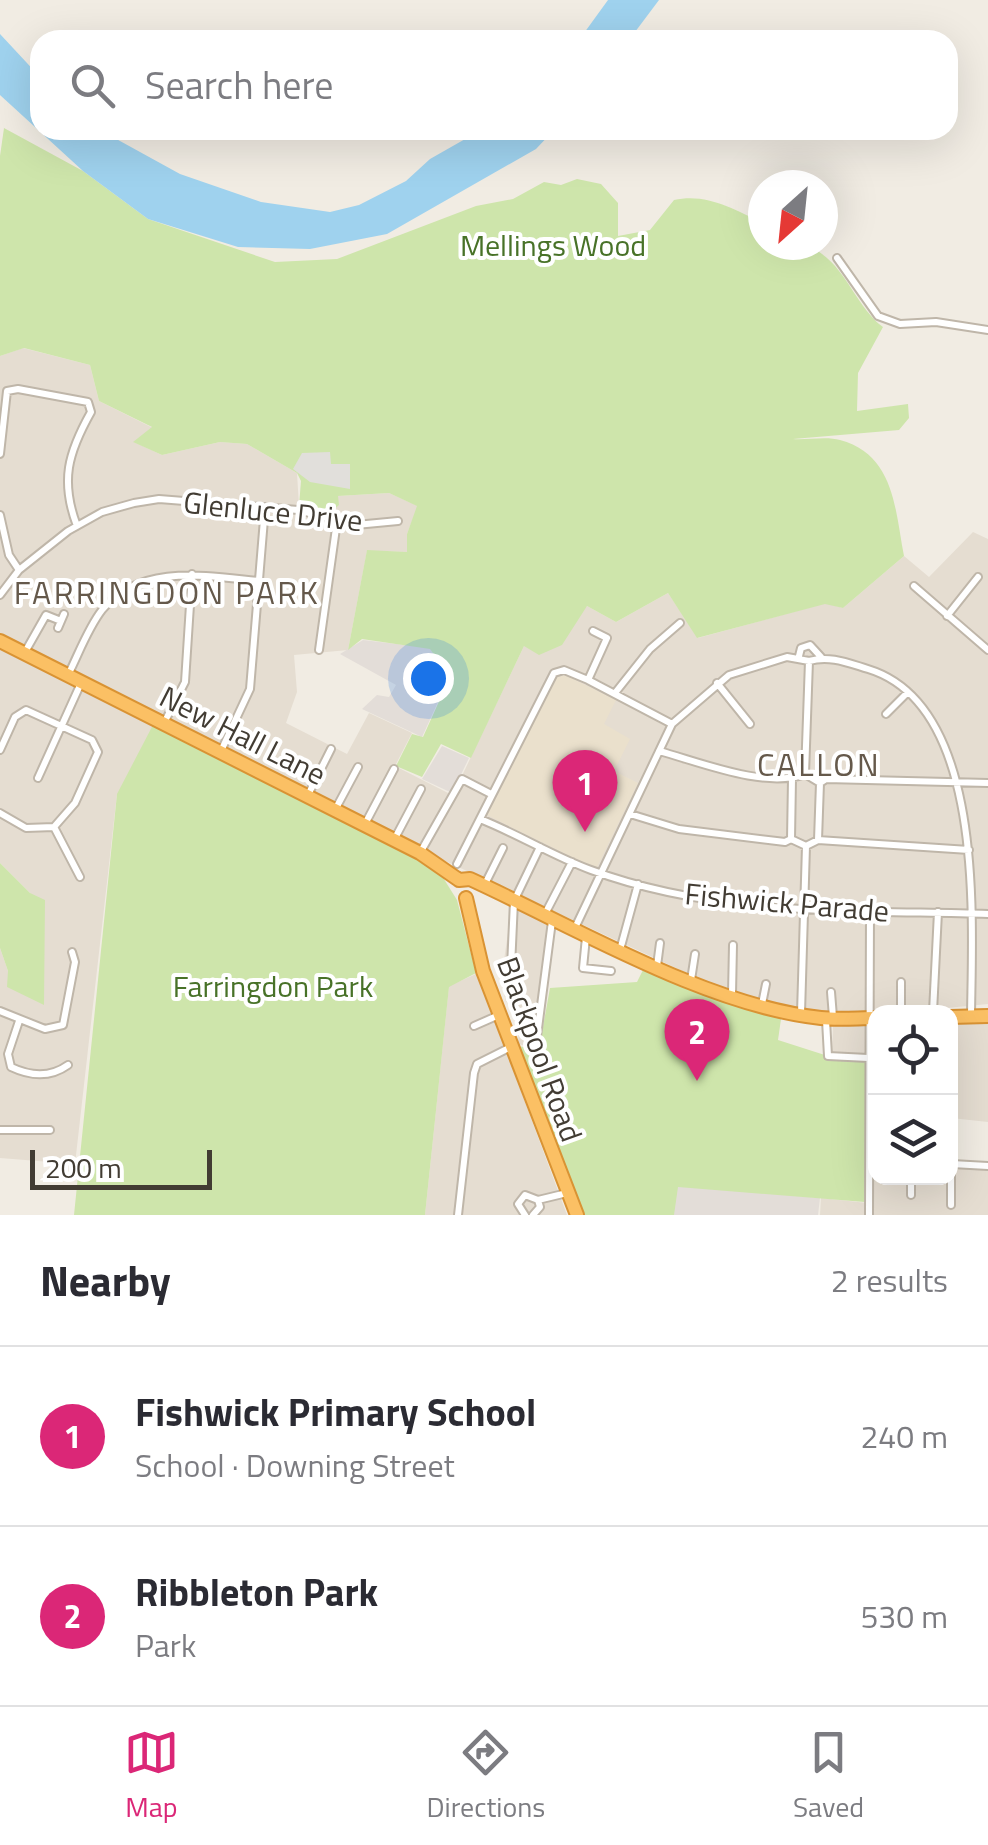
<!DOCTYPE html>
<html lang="en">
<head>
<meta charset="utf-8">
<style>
	:root { --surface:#fff; --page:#f7f7f7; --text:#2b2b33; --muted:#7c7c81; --line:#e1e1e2; --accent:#db2777 }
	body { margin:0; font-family:"Titillium Web",sans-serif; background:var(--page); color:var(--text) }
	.controls { position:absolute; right:30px; bottom:30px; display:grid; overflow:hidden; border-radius:20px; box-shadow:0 10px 40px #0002 }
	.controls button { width:90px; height:90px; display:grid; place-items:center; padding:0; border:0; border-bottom:2px solid var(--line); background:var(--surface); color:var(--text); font:50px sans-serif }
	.compass { position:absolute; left:748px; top:170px; width:90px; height:90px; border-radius:50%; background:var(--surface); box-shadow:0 10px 40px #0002; rotate:207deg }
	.scale { position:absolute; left:30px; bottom:25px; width:182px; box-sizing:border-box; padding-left:10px; border:5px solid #423c33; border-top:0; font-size:28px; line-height:35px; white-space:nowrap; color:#423c33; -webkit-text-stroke:8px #fff; paint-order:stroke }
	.you { position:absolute; left:428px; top:678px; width:35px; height:35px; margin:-25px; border:8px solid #fff; border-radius:50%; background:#1a73e8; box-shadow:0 0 0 15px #1a73e833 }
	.badge { display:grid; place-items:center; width:65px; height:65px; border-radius:50%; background:var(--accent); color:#fff; font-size:32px; font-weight:700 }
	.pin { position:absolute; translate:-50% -82px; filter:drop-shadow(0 2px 5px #0008) }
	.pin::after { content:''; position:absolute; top:52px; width:35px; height:30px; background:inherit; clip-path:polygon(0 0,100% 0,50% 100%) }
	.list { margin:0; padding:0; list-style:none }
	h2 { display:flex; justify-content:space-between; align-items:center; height:130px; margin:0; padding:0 40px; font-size:42px }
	h2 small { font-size:32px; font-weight:400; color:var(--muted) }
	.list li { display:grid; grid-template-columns:65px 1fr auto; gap:30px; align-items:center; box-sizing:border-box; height:180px; padding:0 40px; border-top:2px solid var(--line) }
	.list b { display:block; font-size:38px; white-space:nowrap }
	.list p { margin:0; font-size:32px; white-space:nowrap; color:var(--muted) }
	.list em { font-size:32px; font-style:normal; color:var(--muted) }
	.icon { flex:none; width:55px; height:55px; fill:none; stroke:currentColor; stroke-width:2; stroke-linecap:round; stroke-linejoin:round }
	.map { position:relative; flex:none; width:988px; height:1215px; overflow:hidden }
	.search { position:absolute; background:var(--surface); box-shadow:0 10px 40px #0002; left:30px; right:30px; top:30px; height:110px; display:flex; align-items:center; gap:25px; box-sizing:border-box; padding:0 35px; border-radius:30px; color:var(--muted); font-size:38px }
	.sheet { height:490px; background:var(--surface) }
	nav { display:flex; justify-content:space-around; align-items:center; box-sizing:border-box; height:140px; border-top:2px solid var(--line); background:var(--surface); font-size:28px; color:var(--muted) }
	nav a { display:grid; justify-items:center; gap:5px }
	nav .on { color:var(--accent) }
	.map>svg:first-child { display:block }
	.residential { fill:#e5ddd1 }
	.industrial { fill:#e3ddd8 }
	.education { fill:#eae0cc }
	.green { fill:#cee5ab }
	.parking { fill:#e1dfdb }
	.water { fill:#9fd2ee }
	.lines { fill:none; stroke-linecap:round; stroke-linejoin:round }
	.street-casing { stroke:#bfb6a9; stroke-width:10 }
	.highway-casing { stroke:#d99334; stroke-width:16 }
	.street { stroke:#fff; stroke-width:6 }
	.highway { stroke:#fbc064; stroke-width:12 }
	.labels { text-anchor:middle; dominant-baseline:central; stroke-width:8; stroke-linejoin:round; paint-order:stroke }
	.park-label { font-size:30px; fill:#487228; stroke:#fff }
	.street-label { font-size:30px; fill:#423c33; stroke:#fff }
	.neighbourhood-label { font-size:32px; letter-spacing:2.5px; fill:#65594b; stroke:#fff }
</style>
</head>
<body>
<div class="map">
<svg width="988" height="1215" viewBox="0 0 988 1215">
	<rect width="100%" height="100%" fill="#f1ece3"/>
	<path class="residential" d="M23,348L90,365L99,401L153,428L134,442L162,455L220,442L247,444L297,473L299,506L338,496L389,493L418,506L407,534V552L367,551L348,650L294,655L297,692L286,723L347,754L369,713L412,733L395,766L450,794L448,805L524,646L587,606L616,622L668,593L698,638L826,603L843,608L904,556L929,577L973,532L988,539V1004L834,1019L732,994L424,851L117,794L75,1164L0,1158V948L8,971L44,1004L43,949L30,893L0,863V356Z
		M512,905L548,924L534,1044L526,1046L518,1044L520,1007L506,1002L501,981Z
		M476,974L509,1059L567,1215H425L449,986Z
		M988,1021V1122L951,1118L950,1023Z
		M875,1024L876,1178H950L951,1166L988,1167V1215H820L821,1198L867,1203L871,1056L832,1052L833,1025Z"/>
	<path class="industrial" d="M363,640L430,648L449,678L422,737L362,709L377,695L389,697L396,685L340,654Z
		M442,746L469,758L452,793L422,779Z
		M676,1185L820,1198L818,1215H673Z"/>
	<path class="education" d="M565,675L616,700L604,724L630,739L614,771L638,783L596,869L487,815L555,678Z"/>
	<path class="green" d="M4,128L83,171L148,219L275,262L337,259L476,206L513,199L544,182L561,185L577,179L601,184L618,203V236L650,230L674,200C707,193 733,209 763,223V245C775,245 793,242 804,245C844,257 853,305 883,327L858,373L857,411L908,404L909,418L899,430L793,439C807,440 827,436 840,440C895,455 895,510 904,556L843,608L825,604L697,638L668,593L616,622L587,606L562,645L539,655L524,646L471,758L441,744L422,777L396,766L412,734L423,737L450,677L430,649L362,639L348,650L367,550L407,552V534L417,506L389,493L338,496L339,505L329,514L299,506L301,481L297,473L247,444L220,442L162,455L133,442L152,427L99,401L90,365L24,348L0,356V156Z
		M154,723L437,868L457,900L476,973L449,987L425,1215H74L117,794Z
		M0,863L30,893L45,900L44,1005L7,987L8,971L0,948Z
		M645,966L781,1019L778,1040L831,1057L866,1060L865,1202L678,1187L674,1215H582L516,1046L539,1049L550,988L637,982Z"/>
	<path class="parking" d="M330,452L331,464H350V489L310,482L293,469L302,453Z"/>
	<path class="water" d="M608,0H659L629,40H579Z
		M0,34L40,77V130H100L180,174L261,202L330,212L359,205L406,181L430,159L481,130H554L536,149L387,234L310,249L238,247L148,219L83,171L0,95Z"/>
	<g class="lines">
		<defs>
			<path id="street" d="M837,258L878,316L900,324L936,322L988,330
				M0,454L7,391L18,389L88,402L91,412C68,453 60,481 77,526
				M0,515L9,555L19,570
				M914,586L988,650
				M0,595L19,570L68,531L102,512L134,503L159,499L298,510L356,525L398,521
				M947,616L978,577
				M58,628L64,614
				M319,650L337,521
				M25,652L46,615L61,621
				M799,656L801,648L810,645L821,657
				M809,661C830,655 848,663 868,669C986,705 972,921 971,1016
				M69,673C79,653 88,628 102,610C140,563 208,576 259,581
				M588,680L672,724
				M717,683L750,724
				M615,693L650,649L680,623
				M886,714L907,693
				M164,723L185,682L192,574
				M0,750L15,717L26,710L92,740L98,752L75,803L54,827L26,828L0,813
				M221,751L250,689L265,507
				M659,751C700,762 765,789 805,774L820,783L826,779L988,783
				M805,774L809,661
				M38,778L81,683
				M308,795L331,749
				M335,810L358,767
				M630,814L679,829L785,842L791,839L806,846L818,840L969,850
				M480,819C518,834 553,856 591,870C718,917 856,910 988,914
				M365,824L394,769
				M54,827L80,877
				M791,839L792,779
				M394,840L421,789
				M818,840L820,783
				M420,853L462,779L491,794
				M457,864L554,673L564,670L588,680L607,638L593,631
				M485,884L503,848
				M545,914L572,862
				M574,930L672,724L729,675L787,657L809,661
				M586,937L583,968L611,971
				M620,950L638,884
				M657,966L660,943
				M691,980L695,954
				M901,982V1012
				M510,989L514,901L540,847
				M831,992L833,1017
				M732,994L733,945
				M762,1004L766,984
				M0,1011L45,1029L63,1025L75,962L72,952
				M933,1012L938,912
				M801,1013L806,846
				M826,1020L828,1056L868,1058
				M19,1021L8,1054L11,1067C30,1076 50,1078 68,1065
				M474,1026L499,1015
				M536,1044L552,921
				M950,1077L951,1117
				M0,1130H50
				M952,1164L988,1166
				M911,1195V1178
				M951,1205V1164
				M458,1215L474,1073L477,1064L511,1047
				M525,1215L518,1204L525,1195L538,1200L567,1193
				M533,1215L540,1207L538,1200
				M869,1215L870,910"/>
			<path id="highway" d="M0,641L420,853L459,880
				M459,880L470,879C575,927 707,1006 821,1018C839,1020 858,1018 876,1018
				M466,898L483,971L577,1215
				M950,1017L988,1016"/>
		</defs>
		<use href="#street" class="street-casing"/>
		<use href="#highway" class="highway-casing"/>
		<use href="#street" class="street"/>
		<use href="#highway" class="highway"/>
	</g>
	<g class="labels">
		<g class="park-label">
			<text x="553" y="245">Mellings Wood</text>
			<text x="273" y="986">Farringdon Park</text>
		</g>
		<g class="street-label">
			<text transform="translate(273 511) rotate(6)">Glenluce Drive</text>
			<text transform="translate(243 735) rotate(27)">New Hall Lane</text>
			<text transform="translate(787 902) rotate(5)">Fishwick Parade</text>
			<text transform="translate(540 1049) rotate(70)">Blackpool Road</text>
		</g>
		<g class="neighbourhood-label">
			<text x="167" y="592">FARRINGDON PARK</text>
			<text x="819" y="764">CALLON</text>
		</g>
	</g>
</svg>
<div class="controls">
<button><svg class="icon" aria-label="locate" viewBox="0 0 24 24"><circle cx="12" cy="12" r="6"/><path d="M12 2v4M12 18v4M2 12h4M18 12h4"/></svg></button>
<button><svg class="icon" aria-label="layers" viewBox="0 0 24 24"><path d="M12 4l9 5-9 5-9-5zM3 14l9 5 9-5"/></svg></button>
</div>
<svg class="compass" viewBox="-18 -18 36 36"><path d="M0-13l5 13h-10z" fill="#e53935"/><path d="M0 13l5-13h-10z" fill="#7c7c81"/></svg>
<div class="scale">200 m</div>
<div class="you"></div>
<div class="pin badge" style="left:585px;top:832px">1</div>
<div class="pin badge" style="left:697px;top:1081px">2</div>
<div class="search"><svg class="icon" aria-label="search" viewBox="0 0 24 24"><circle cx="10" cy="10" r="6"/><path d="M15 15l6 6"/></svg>Search here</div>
</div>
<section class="sheet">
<h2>Nearby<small>2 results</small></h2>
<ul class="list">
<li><span class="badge">1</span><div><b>Fishwick Primary School</b><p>School · Downing Street</p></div><em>240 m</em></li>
<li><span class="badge">2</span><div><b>Ribbleton Park</b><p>Park</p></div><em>530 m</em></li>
</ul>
</section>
<nav>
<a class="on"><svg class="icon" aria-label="map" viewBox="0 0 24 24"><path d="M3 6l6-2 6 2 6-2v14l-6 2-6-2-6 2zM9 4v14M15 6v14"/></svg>Map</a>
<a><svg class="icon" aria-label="directions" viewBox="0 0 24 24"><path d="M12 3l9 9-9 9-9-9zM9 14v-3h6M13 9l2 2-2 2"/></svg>Directions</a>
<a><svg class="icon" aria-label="saved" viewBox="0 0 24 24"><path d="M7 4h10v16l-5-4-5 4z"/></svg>Saved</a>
</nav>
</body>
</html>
